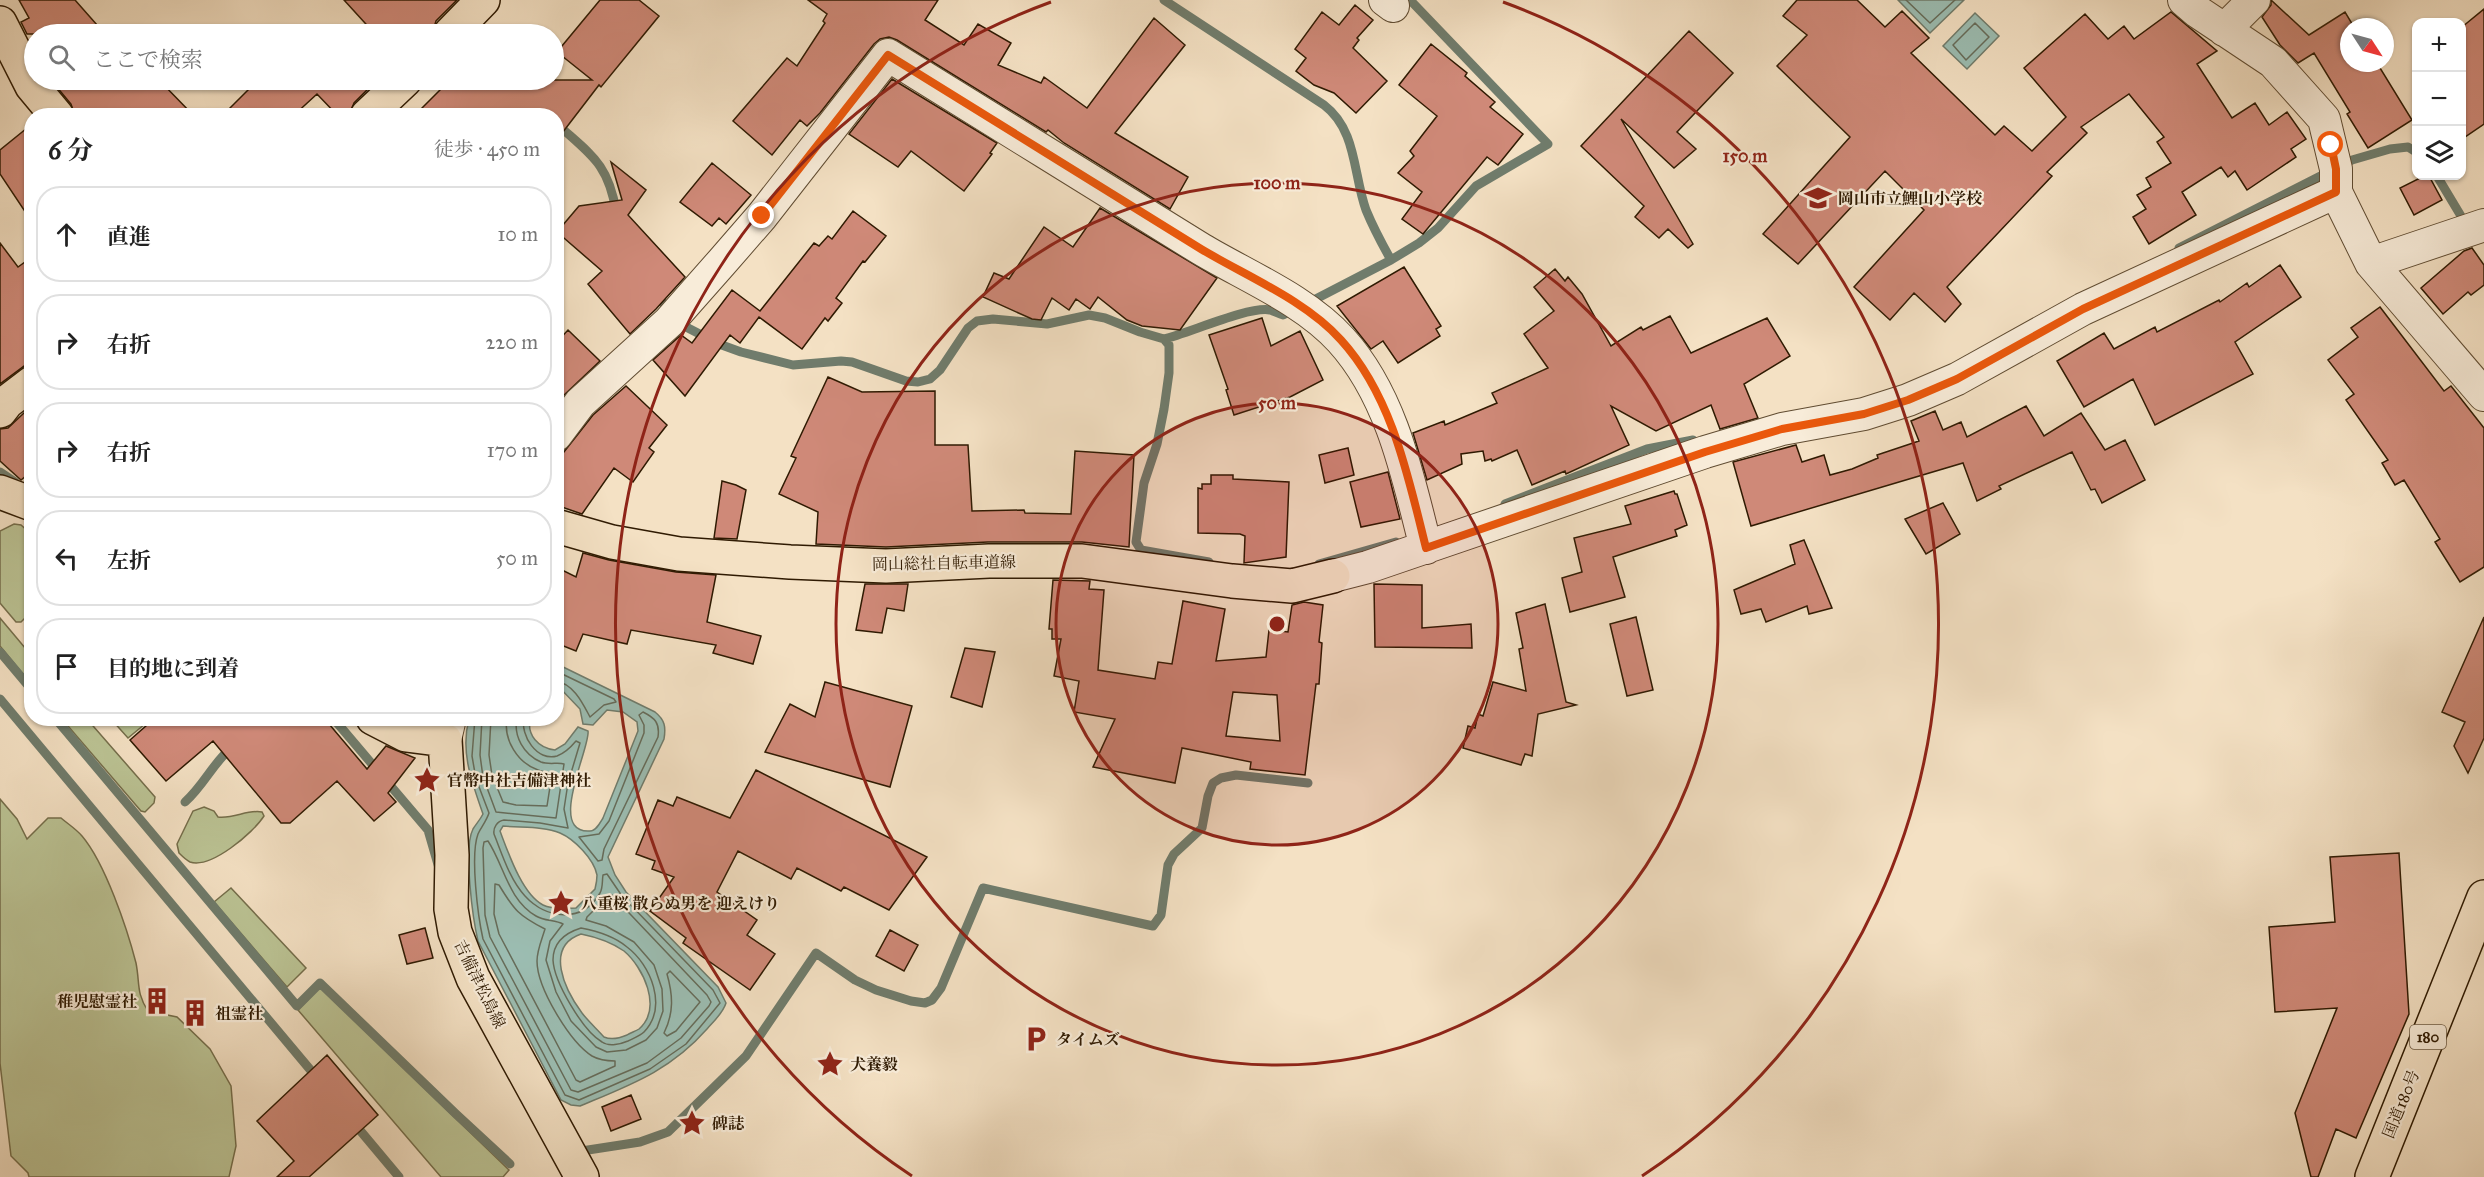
<!DOCTYPE html>
<html lang="ja">
<head>
<meta charset="utf-8">
<style>
	:root { --surface:#fff; --page:#f2f2f2; --text:#222; --muted:#767676; --line:#e0e0e0 }
	body { margin:0; font-family:"IM FELL Great Primer","Noto Serif JP",serif; background:var(--page); color:var(--text) }
	.controls { position:absolute; right:18px; top:18px; display:grid; overflow:hidden; border-radius:12px; box-shadow:0 2px 4px #0004 }
	.controls button { width:54px; height:54px; display:grid; place-items:center; padding:0; border:0; border-bottom:2px solid var(--line); background:var(--surface); color:var(--text); font:30px sans-serif }
	.compass { position:absolute; left:2340px; top:18px; width:54px; height:54px; border-radius:50%; background:var(--surface); box-shadow:0 2px 4px #0004; rotate:126deg }
	.stop { position:absolute; width:18px; height:18px; margin:-14px; border:4px solid #ea580c; border-radius:50%; background:#fff }
	.stop.end { background:#ea580c; border-color:#fff; box-shadow:0 2px 6px #0008 }
	.list { margin:0; padding:0; list-style:none }
	h2 { display:flex; justify-content:space-between; align-items:center; height:78px; margin:0; padding:0 24px; font-size:26px }
	h2 small { font-size:20px; font-weight:400; color:var(--muted) }
	.list li { display:grid; grid-template-columns:39px 1fr auto; gap:18px; align-items:center; box-sizing:border-box; height:96px; margin:0 12px 12px; padding:0 12px; border:2px solid var(--line); border-radius:24px }
	.list b { display:block; font-size:22px; white-space:nowrap }
	.list em { font-size:20px; font-style:normal; color:var(--muted) }
	.icon { flex:none; width:33px; height:33px; fill:none; stroke:currentColor; stroke-width:2; stroke-linecap:round; stroke-linejoin:round }
	.map { position:relative; flex:none; width:2484px; height:1177px; overflow:hidden }
	.search { position:absolute; background:var(--surface); box-shadow:0 2px 4px #0004; left:24px; top:24px; width:540px; height:66px; display:flex; align-items:center; gap:15px; box-sizing:border-box; padding:0 21px; border-radius:33px; color:var(--muted); font-size:22px }
	.panel { position:absolute; background:var(--surface); box-shadow:0 2px 4px #0004; left:24px; top:108px; width:540px; height:618px; border-radius:24px }
	.map>svg:first-child { display:block }
	.green { fill:#bbc394; stroke:#756e4b; stroke-width:1.5 }
	.water { fill:#9cbeb3; stroke:#707c6c; stroke-width:1.5; fill-rule:evenodd }
	.lines { fill:none; stroke-linecap:round; stroke-linejoin:round }
	.shore { stroke:#666c5a; stroke-width:1.5 }
	.stream { stroke:#707c6c; stroke-width:9 }
	.building { fill:#cf8978; stroke:#2f1a02; stroke-width:1.5; fill-rule:evenodd }
	.minor-casing { stroke:#604c32; stroke-width:34 }
	.major-casing { stroke:#2f1a02; stroke-width:36 }
	.highway-casing { stroke:#2f1a02; stroke-width:36 }
	.minor { stroke:#f8ecd9; stroke-width:32 }
	.major { stroke:#f4e1c4; stroke-width:33 }
	.highway { stroke:#f4e1c4; stroke-width:33 }
	.route { stroke:#ea580c; stroke-width:8 }
	.ring { fill:none; stroke:#8f2418; stroke-width:3 }
	.labels { text-anchor:middle; dominant-baseline:central; stroke-width:4.5; stroke-linejoin:round; paint-order:stroke }
	.shield { fill:#f8ecd9; stroke:#6b5942; stroke-width:1.5 }
	.shield-label { font-size:15px; font-weight:bold; fill:#2f1a02 }
	.poi-label { font-size:16px; font-weight:bold; fill:#2f1a02; stroke:#f8ecd9; text-anchor:start }
	.street-label { font-size:16px; fill:#2f1a02; stroke:#f8ecd9 }
	.centre { fill:#8f2418; stroke:#f8ecd9; stroke-width:3 }
	.ring-label { font-size:18px; text-anchor:middle; font-weight:bold; fill:#8f2418; stroke:#f8ecd9; stroke-width:4.5; stroke-linejoin:round; paint-order:stroke }
</style>
</head>
<body>
<div class="map">
<svg width="2484" height="1177" viewBox="0 0 2484 1177">
	<rect width="100%" height="100%" fill="#f4e1c4"/>
	<filter id="stains"><feTurbulence type="fractalNoise" baseFrequency=".00333" numOctaves="4"/><feColorMatrix values="0 0 0 0 .2 0 0 0 0 .09 0 0 0 0 .02 0 0 0 .5 -.17"/></filter>
	<radialGradient id="worn" r=".72"><stop offset=".6" stop-color="#630" stop-opacity="0"/><stop offset="1" stop-color="#630" stop-opacity=".3"/></radialGradient>
	<path class="green" d="M14,524L21,525L31,534V612L21,622H16L0,603V531Z
		M0,618L31,655V684L0,646Z
		M62,719H87L155,797L154,803L145,812L141,811Z
		M111,719H151L128,738Z
		M0,799L17,819L27,839L48,818H61C68,824 76,829 82,836C105,863 127,928 136,963C140,983 136,993 148,1011L177,1017L210,1049L231,1086L236,1146L229,1177H29L28,1173L11,1156L0,1063Z
		M204,807L214,811L218,817C234,819 248,809 262,812L264,816C253,833 211,869 190,862C186,860 182,856 179,853L177,844L193,811Z
		M231,888L306,968L287,987L214,902Z
		M320,987L509,1170L503,1177H441L298,1010Z"/>
	<path class="water" d="M1898,0H1964L1930,33Z
		M1975,13L1999,36L1967,69L1943,46Z
		M557,664L655,712C665,720 666,727 664,739L608,857L615,875L626,892L718,987L726,1003C723,1013 714,1021 707,1029C670,1071 630,1085 580,1106L571,1105L561,1100L478,941C473,920 463,848 473,829C476,824 480,820 483,814C472,782 460,752 469,719H530C527,735 538,748 555,750L565,744L578,727L588,731C591,746 546,834 590,831C596,831 600,823 603,818L638,731L637,722L623,712L607,710L593,725L583,724L580,709L557,685ZM503,826C521,828 543,826 560,833C574,839 594,859 597,875C597,879 596,885 595,889L576,908C566,908 553,910 543,905C522,894 508,852 500,831ZM581,934C596,937 611,942 624,951C643,967 663,1008 639,1029C636,1031 630,1033 627,1035C620,1038 611,1040 604,1037C597,1029 588,1021 582,1013C565,990 544,947 581,934Z"/>
	<g class="lines">
		<path class="shore" d="M1906,0L1930,23L1955,0
			M1975,23L1989,37L1966,60L1953,45Z
			M556,671L614,699L616,702L604,705L590,717C583,704 574,684 556,681
			M643,712C655,718 660,723 658,737L604,849L602,860L598,861L579,837L599,834L609,821L644,733V725L639,715Z
			M475,718L472,756L476,779L489,813C486,822 481,827 478,834C470,855 478,917 483,939L565,1095L579,1100L650,1069L686,1044L720,1003L713,990L622,896L607,874L603,875C602,881 603,888 600,893C582,924 546,919 525,896C510,880 502,854 494,834C493,828 497,821 504,820L540,823L568,828L564,809L568,783L580,743L576,741C571,747 565,753 557,756C537,762 520,735 524,718
			M482,718L480,755L483,777L496,812L556,818L564,764C558,762 549,765 541,762C524,755 513,736 517,718
			M491,718L489,755L492,775L503,802L516,805L547,806L552,774C548,772 543,772 538,770C518,763 503,740 507,718
			M488,841C504,865 508,900 536,916C544,921 555,920 563,924L550,941L546,960L556,992L571,1021L596,1047L607,1052L626,1050L646,1040L657,1028L663,1011L662,989L654,965L634,942L606,926L586,920L587,917L609,895H612L707,995L711,1002L709,1006L681,1038L647,1063L578,1092L571,1090L490,937L485,915L483,848L484,842Z
			M495,884L499,885C514,910 519,916 545,929C542,939 537,950 537,961C537,988 570,1042 592,1056C599,1060 607,1061 615,1061V1066L580,1082L576,1080L499,934L494,914Z
			M581,928C597,931 614,936 627,947C651,965 668,1007 644,1032C640,1036 634,1038 628,1041C621,1044 609,1047 602,1042C583,1031 554,982 553,960C553,943 565,933 581,928Z
			M670,971L700,1002L676,1031L667,1036L664,1033C674,1013 673,995 667,974Z"/>
		<path class="stream" d="M1164,0L1324,105C1357,130 1353,174 1366,210C1373,227 1382,244 1391,260L1308,303
			M557,124C591,155 608,163 616,211
			M2437,176L2467,226
			M2179,248L2352,160L2390,149L2408,147L2416,152
			M1391,260L1419,243L1438,228L1476,186L1548,144L1410,0
			M654,294L688,328L719,344L741,352L793,365L841,361L852,362L906,381L918,382L930,379L940,370L968,328L977,321L993,319L1047,324L1089,315L1105,318L1140,332L1164,339L1169,345V373L1164,409L1157,444L1144,483L1136,542L1141,550L1209,562
			M1164,339C1189,333 1249,306 1270,310C1274,311 1279,314 1283,315L1295,309
			M0,472L15,482
			M1505,504L1647,449L1693,440
			M1319,564L1396,542
			M0,652L32,690
			M0,699L318,1079
			M55,718L297,1006L320,983L456,1114L510,1164
			M333,718L428,830L439,868
			M185,802C204,785 213,763 232,747
			M353,1122L399,1177
			M575,1152L640,1142L668,1132L746,1056L816,953L855,980L876,990L911,1001L925,1003L932,1000L941,988L983,888L1153,926L1161,915L1168,865L1174,854L1202,828L1208,796L1213,783L1221,778L1236,775L1308,783"/>
	</g>
	<path class="building" d="M19,0H75L105,34H27L21,22L29,18Z
		M344,0H457L436,21L432,34H375Z
		M600,0H639L659,16L601,87L599,85L556,141V116H414L450,80H592L557,52Z
		M808,0H938L925,20L964,45L978,24L1011,43L998,65L1041,83L1044,77L1087,108L1154,18L1185,45L1115,133L1188,177L1170,209L1064,143L1048,130L1046,132L897,40L889,37L880,39L874,44L820,113L807,126L800,120L772,155L733,121L787,58L797,66L825,23L823,21L827,14Z
		M1797,0H1857L1885,27L1902,11L1929,38L1911,53L1995,135L2004,126L2032,151L2066,117L2024,68L2085,14L2108,39L2124,26L2134,39L2171,12L2217,51L2197,64L2232,118L2255,103L2269,125L2287,112L2306,139L2291,149L2296,157L2247,190L2235,171L2228,177L2221,167L2182,192L2196,215L2149,244L2133,217L2146,209L2137,195L2151,187L2146,178L2171,163L2157,142L2164,137L2129,94L2081,127L2087,133L2047,172L2052,176L1947,287L1961,304L1945,322L1914,293L1890,320L1854,287L1924,210L1885,171L1798,264L1763,234L1850,137L1777,66L1807,35L1783,16Z
		M2271,0L2309,35L2345,12L2354,27H2349V63H2377L2412,120L2368,148L2347,114L2350,112L2314,53L2298,63L2280,45L2262,17L2271,5Z
		M1355,5L1373,20L1357,38L1359,40L1353,48L1387,81L1356,113L1334,93L1314,85L1296,71L1306,58L1295,49L1322,12L1339,25Z
		M2484,9V124L2462,139V27Z
		M1689,31L1733,73L1677,132L1696,149L1674,168L1621,119L1693,244L1688,248L1668,229L1659,238L1635,217L1644,206L1581,146Z
		M1431,44L1467,73L1465,76L1495,102L1490,107L1523,134L1498,165L1487,157L1423,234L1402,219L1422,192L1398,173L1414,156L1410,151L1437,116L1399,85Z
		M892,79L997,143L990,153L992,154L964,191L911,151L898,167L849,134Z
		M51,80H159L194,116H75L71,104Z
		M258,80H371L374,83L354,103L349,116H338L317,94L293,116H222Z
		M32,124V222L0,174V150Z
		M611,162L646,190L628,215L685,277L656,309L630,334L588,284L602,271L557,232L579,206L622,200Z
		M712,163L751,195L726,224L719,218L712,226L680,202Z
		M2424,176H2429L2442,200L2414,215L2400,188Z
		M1100,208L1217,278L1180,330L1142,326L1127,320L1098,297L1090,309L1076,299L1069,310L1052,298L1041,320L1032,319L983,297L994,273L1009,279L1044,227L1073,247Z
		M853,211L886,236L865,262L863,261L836,298L842,303L828,321L825,318L802,349L759,317L740,343L730,335L685,396L653,360L681,335L692,343L732,290L760,311L814,243L819,246L828,236L832,239Z
		M0,243L18,267L32,257V360L0,384Z
		M2472,248L2484,265V285L2471,295L2468,292L2443,314L2421,288L2464,251Z
		M2280,265L2301,297L2235,342L2253,374L2155,425L2133,379L2084,407L2057,361L2104,333L2114,349L2155,327L2157,332L2219,300L2220,302L2247,283L2249,287Z
		M1404,267L1441,326L1436,329L1440,336L1398,363L1383,341L1371,349L1337,306Z
		M1555,269L1565,281L1568,277L1582,294L1611,346L1641,327L1643,330L1670,316L1691,353L1767,318L1790,356L1744,384L1758,418L1720,429L1711,405L1656,431L1611,406L1629,445L1566,474L1565,471L1532,485L1517,450L1492,461L1491,459L1485,461L1483,451L1461,454L1462,464L1427,480L1413,433L1444,421L1445,425L1497,403L1492,393L1548,368L1524,334L1554,311L1534,287Z
		M2380,307L2444,391L2451,386L2484,428V567L2460,582L2435,542L2440,539L2404,480L2395,485L2382,463L2388,460L2346,400L2354,394L2328,360L2358,337L2351,328Z
		M1262,318L1271,346L1300,331L1323,380L1290,397L1234,415L1226,390L1228,389L1209,335Z
		M568,330L600,361L562,397L556,392V343Z
		M828,377L862,392L935,391V445H968L972,511L1024,510L1025,513L1071,514L1075,451L1134,455L1129,547L1082,542H988L886,547L816,544L818,512L779,494L796,458L791,456Z
		M626,386L667,425L649,448L654,452L633,482L614,468L582,514L556,505V462L593,415Z
		M2026,406L2044,436L2081,413L2105,450L2125,440L2145,480L2102,503L2095,489L2091,490L2072,452L1999,486L2001,489L1977,501L1963,463L1751,526L1733,462L1796,445L1802,462L1824,455L1830,475L1852,469L1878,458L1877,455L1919,441L1911,421L1935,411L1943,430L1961,422L1967,437Z
		M25,412L32,419V471L21,480L0,461V429L8,428Z
		M1348,448L1354,475L1325,483L1319,455Z
		M1388,472L1400,519L1361,527L1350,482Z
		M1211,475H1233V479L1289,482L1286,557L1244,563L1245,536L1240,534L1198,533V488L1202,489V484H1211Z
		M722,481L736,485L746,490L737,539L714,538Z
		M1674,491L1675,494H1677L1687,525L1675,530L1677,536L1613,557L1625,597L1570,612L1562,578L1582,572L1574,538L1631,524L1625,506Z
		M1943,503L1960,534L1926,554L1905,519Z
		M1804,540L1832,608L1809,614L1807,606L1766,622L1761,609L1741,614L1734,590L1795,564L1790,545Z
		M583,553L609,560L676,572L716,575L707,622L761,636L753,664L713,653L716,645L631,630L627,644L583,634L576,651L556,643V567L576,577Z
		M1053,580L1090,581L1089,589L1104,590L1098,670L1155,679L1158,662L1172,664L1183,601L1225,609L1216,661L1266,657L1269,630L1288,632L1292,605L1304,602L1323,605L1319,642L1322,643L1319,684H1316L1305,775L1250,769L1251,762L1182,748L1175,783L1093,767L1115,719L1074,712L1079,681L1054,676L1061,639H1052V629H1049ZM1233,692L1277,695L1280,741L1226,736Z
		M865,584H908L904,611L887,608L882,633L856,630Z
		M1374,584L1422,585V628L1471,624L1472,648L1375,647Z
		M1545,604L1566,702L1576,705L1538,714L1532,756L1525,754L1521,765L1463,748L1468,726L1475,728L1478,714L1483,716L1493,682L1526,691L1519,649L1523,648L1516,613Z
		M1636,617L1653,690L1627,696L1610,624Z
		M2484,617V738L2468,773L2454,746L2465,722L2442,712Z
		M965,648L995,652L982,707L951,697Z
		M825,682L912,706L890,787L765,752L790,704L815,717Z
		M155,718H324L367,769L386,746L415,758L388,793L396,802L374,821L337,781L290,823H281L213,741L166,781L130,740Z
		M756,770L927,857L889,910L844,887L841,891L797,868L791,879L738,851L717,892L757,920L747,935L775,954L750,990L683,943L686,938L650,911L674,877L652,869L655,861L636,854L658,800L673,806L677,797L730,818Z
		M2399,853L2409,1014L2356,1138L2336,1129L2318,1177H2311L2295,1113L2337,1008L2275,1012L2269,927L2335,922L2330,857Z
		M425,928L433,958L407,964L399,935Z
		M890,930L918,945L904,971L876,956Z
		M327,1055L378,1115L309,1177H277L294,1161L257,1121Z
		M631,1095L641,1119L611,1131L602,1107Z"/>
	<g class="lines">
		<defs>
			<path id="minor" d="M1385,0L1393,6
				M2184,0L2198,12L2273,62L2324,119L2336,169V192L2371,263L2484,395
				M2224,30L2254,0
				M2371,263L2484,225
				M556,435L580,403L669,322L722,262L762,216L888,55C993,119 1096,185 1201,249C1246,276 1305,300 1341,340C1392,396 1408,477 1426,548
				M1333,576L1368,567L1705,452L1782,429L1864,414L1908,400L1957,379L2083,309L2336,192
				M445,740L450,718"/>
			<path id="major" d="M0,23L32,86L57,116
				M450,34L483,0
				M367,116L405,80
				M0,411L7,402L32,383
				M0,492L32,504
				M556,526L612,542L679,554L790,562L886,566L989,561H1082L1232,581L1292,586L1333,576
				M373,718L406,735L445,740L452,855L451,909L455,932L473,978L582,1177"/>
			<path id="highway" d="M2372,1177L2484,897"/>
		</defs>
		<use href="#minor" class="minor-casing"/>
		<use href="#major" class="major-casing"/>
		<use href="#highway" class="highway-casing"/>
		<use href="#minor" class="minor"/>
		<use href="#major" class="major"/>
		<use href="#highway" class="highway"/>
	</g>
	<g class="lines">
		<path class="route" d="M762,216L888,55C993,119 1096,185 1201,249C1246,276 1305,300 1341,340C1392,396 1408,476 1426,548L1705,452L1782,429L1864,414L1908,400L1957,379L2083,309L2336,192V169L2331,145"/>
	</g>
	<circle cx="1277" cy="624" r="221" fill="#8f2418" fill-opacity=".12"/>
	<g class="ring">
		<circle cx="1277" cy="624" r="221"/>
		<circle cx="1277" cy="624" r="441"/>
		<path d="M912 1176A662 662 0 0 1 1051 2M1503 2A662 662 0 0 1 1642 1176"/>
	</g>
	<defs>
		<symbol id="school-bare" viewBox="-9 -9 18 18"><path d="M0-5L7-2L0 1L-7-2ZM-4 1L0 2.5L4 1V4Q0 6-4 4Z" fill="#8f2418" stroke="#f8ecd9" stroke-width="2.5" paint-order="stroke"/></symbol>
		<symbol id="sight-bare" viewBox="-9 -9 18 18"><path d="M0-6L1.8-2.2L6-1.7L2.9 1.2L3.7 5.4L0 3.3L-3.7 5.4L-2.9 1.2L-6-1.7L-1.8-2.2Z" fill="#8f2418" stroke="#f8ecd9" stroke-width="2.5" paint-order="stroke"/></symbol>
		<symbol id="building-bare" viewBox="-9 -9 18 18"><path d="M-4-6H4V6H1V3H-1V6H-4ZM-2.5-4.3h1.7v1.8h-1.7ZM.8-4.3h1.7v1.8H.8ZM-2.5-1h1.7V.8h-1.7ZM.8-1h1.7V.8H.8Z" fill="#8f2418" stroke="#f8ecd9" stroke-width="2.5" paint-order="stroke"/></symbol>
		<symbol id="parking-bare" viewBox="-9 -9 18 18"><path d="M-3.5-5.5H1a3.5 3.5 0 0 1 0 7H-1V5.5H-3.5ZM-1-3.4V-.6H.8a1.4 1.4 0 0 0 0-2.8Z" fill="#8f2418" stroke="#f8ecd9" stroke-width="2.5" paint-order="stroke"/></symbol>
	</defs>
	<g fill-rule="evenodd">
		<use href="#school-bare" x="1799" y="179" width="38" height="38"/>
		<use href="#sight-bare" x="408" y="761" width="38" height="38"/>
		<use href="#sight-bare" x="542" y="884" width="38" height="38"/>
		<use href="#building-bare" x="138" y="982" width="38" height="38"/>
		<use href="#building-bare" x="176" y="994" width="38" height="38"/>
		<use href="#parking-bare" x="1017" y="1020" width="38" height="38"/>
		<use href="#sight-bare" x="811" y="1045" width="38" height="38"/>
		<use href="#sight-bare" x="673" y="1104" width="38" height="38"/>
	</g>
	<g class="labels">
		<rect class="shield" x="2410" y="1025" width="36" height="24" rx="4.5"/>
		<g class="shield-label">
			<text x="2428" y="1037">180</text>
		</g>
		<g class="poi-label">
			<text x="1838" y="198">岡山市立鯉山小学校</text>
			<text x="447" y="780">官幣中社吉備津神社</text>
			<text x="581" y="903">八重桜 散らぬ男を 迎えけり</text>
			<text x="137" y="1001" text-anchor="end">稚児慰霊社</text>
			<text x="215" y="1013">祖霊社</text>
			<text x="1056" y="1039">タイムズ</text>
			<text x="850" y="1064">犬養毅</text>
			<text x="712" y="1123">碑誌</text>
		</g>
		<g class="street-label">
			<text transform="translate(944 563) rotate(-1)">岡山総社自転車道線</text>
			<text transform="translate(480 984) rotate(64)">吉備津松島線</text>
			<text transform="translate(2401 1104) rotate(-68)">国道180号</text>
		</g>
	</g>
	<circle cx="1277" cy="624" r="9" class="centre"/>
	<g class="ring-label">
		<text x="1745" y="162">150 m</text>
		<text x="1277" y="189">100 m</text>
		<text x="1277" y="409">50 m</text>
	</g>
	<rect width="100%" height="100%" filter="url(#stains)"/>
	<rect width="100%" height="100%" fill="url(#worn)"/>
</svg>
<div class="controls">
<button>+</button>
<button>−</button>
<button><svg class="icon" aria-label="layers" viewBox="0 0 24 24"><path d="M12 4l9 5-9 5-9-5zM3 14l9 5 9-5"/></svg></button>
</div>
<svg class="compass" viewBox="-18 -18 36 36"><path d="M0-13l5 13h-10z" fill="#e53935"/><path d="M0 13l5-13h-10z" fill="#767676"/></svg>
<div class="stop" style="left:2331px;top:145px"></div>
<div class="stop end" style="left:762px;top:216px"></div>
<div class="search"><svg class="icon" aria-label="search" viewBox="0 0 24 24"><circle cx="10" cy="10" r="6"/><path d="M15 15l6 6"/></svg>ここで検索</div>
<section class="panel">
<h2>6 分<small>徒歩 · 450 m</small></h2>
<ul class="list">
<li><svg class="icon" aria-label="ahead" viewBox="0 0 24 24"><path d="M12 20V5M6 11l6-6 6 6"/></svg><div><b>直進</b></div><em>10 m</em></li>
<li><svg class="icon" aria-label="right" viewBox="0 0 24 24"><path d="M7 20v-9h11M14 6l5 5-5 5"/></svg><div><b>右折</b></div><em>220 m</em></li>
<li><svg class="icon" aria-label="right" viewBox="0 0 24 24"><path d="M7 20v-9h11M14 6l5 5-5 5"/></svg><div><b>右折</b></div><em>170 m</em></li>
<li><svg class="icon" aria-label="left" viewBox="0 0 24 24"><path d="M17 20v-9H6M10 6l-5 5 5 5"/></svg><div><b>左折</b></div><em>50 m</em></li>
<li><svg class="icon" aria-label="arrive" viewBox="0 0 24 24"><path d="M6 21V4h12l-3 4 3 4H6"/></svg><div><b>目的地に到着</b></div></li>
</ul>
</section>
</div>
</body>
</html>
